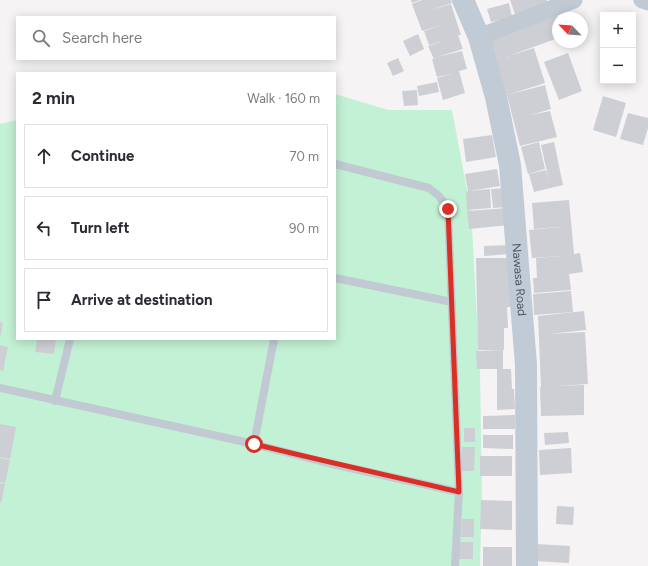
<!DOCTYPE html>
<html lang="en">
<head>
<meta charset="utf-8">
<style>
	:root { --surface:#fff; --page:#f2f2f3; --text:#2b2b33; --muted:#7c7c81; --line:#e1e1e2 }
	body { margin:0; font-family:Figtree,sans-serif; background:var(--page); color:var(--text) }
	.controls { position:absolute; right:12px; top:12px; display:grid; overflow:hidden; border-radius:0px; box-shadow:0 2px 10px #0003 }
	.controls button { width:36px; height:36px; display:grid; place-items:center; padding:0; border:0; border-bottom:1px solid var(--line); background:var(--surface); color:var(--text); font:20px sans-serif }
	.compass { position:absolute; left:552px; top:12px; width:36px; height:36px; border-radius:50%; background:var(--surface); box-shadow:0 2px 10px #0003; rotate:295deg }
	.stop { position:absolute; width:12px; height:12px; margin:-9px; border:3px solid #d93025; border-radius:50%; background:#fff }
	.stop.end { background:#d93025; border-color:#fff; box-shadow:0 1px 4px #0008 }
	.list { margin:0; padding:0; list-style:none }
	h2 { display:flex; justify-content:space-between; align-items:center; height:52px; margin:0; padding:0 16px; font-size:17px }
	h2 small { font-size:13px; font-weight:400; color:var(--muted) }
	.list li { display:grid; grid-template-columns:26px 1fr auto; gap:12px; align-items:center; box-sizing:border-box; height:64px; margin:0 8px 8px; padding:0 8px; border:1px solid var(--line); border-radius:0px }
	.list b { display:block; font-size:15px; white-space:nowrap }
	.list em { font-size:13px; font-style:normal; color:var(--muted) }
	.icon { flex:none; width:22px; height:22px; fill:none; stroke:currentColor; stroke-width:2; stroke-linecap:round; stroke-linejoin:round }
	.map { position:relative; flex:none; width:648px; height:566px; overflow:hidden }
	.search { position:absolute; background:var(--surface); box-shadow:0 2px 10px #0003; left:16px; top:16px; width:320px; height:44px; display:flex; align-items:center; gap:10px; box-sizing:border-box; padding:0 14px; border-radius:0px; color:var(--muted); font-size:15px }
	.panel { position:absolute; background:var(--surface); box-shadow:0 2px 10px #0003; left:16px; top:72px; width:320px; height:268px; border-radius:0px }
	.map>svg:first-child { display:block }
	.green { fill:#c3f1d5 }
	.building { fill:#cdcfd5 }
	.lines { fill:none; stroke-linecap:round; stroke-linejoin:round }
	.lane { stroke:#c1cad2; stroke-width:8 }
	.street { stroke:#c1cad2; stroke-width:17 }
	.secondary { stroke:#c1cbd6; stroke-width:22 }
	.route { stroke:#d93025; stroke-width:5 }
	.labels { text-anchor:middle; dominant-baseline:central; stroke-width:3; stroke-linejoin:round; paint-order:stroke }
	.street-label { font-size:12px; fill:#4a5661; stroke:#fff }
</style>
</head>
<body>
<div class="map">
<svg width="648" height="566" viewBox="0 0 648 566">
	<rect width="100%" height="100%" fill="#f5f3f3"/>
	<path class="green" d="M335,94L388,110H452L471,211L480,373L482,495L480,566H0V124L17,120V339H335Z"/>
	<path class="building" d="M411,0H420L412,3Z
		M422,0H451L452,3L428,11L451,4L461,35H458L463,49L437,57L462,51L467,69L459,71L465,93L443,100L437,78L451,74L437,77L432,59H434L428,46L443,41L429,45L424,31L445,24L422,31L412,4Z
		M510,0H547L548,4L515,14Z
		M509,3L512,17L491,22L487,9Z
		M557,14L558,18V38L506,57L534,48L545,83L507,95L489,39Z
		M418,34L424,49L410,56L403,41Z
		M568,53L582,91L559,100L544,62Z
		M398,58L404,71L393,76L387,63Z
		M437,82L439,92L419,96L417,86Z
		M545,85L551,109L531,115L550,111L557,137L520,146L507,95Z
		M417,90L418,105L404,106L402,91Z
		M603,96L626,103L616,137L593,130Z
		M628,113L648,118V128L643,145L620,139Z
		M492,135L496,157L466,162L463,139Z
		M539,142L545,169L528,174L521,147Z
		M554,142L563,185L534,192L529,174L546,170L549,181L541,145Z
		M497,169L500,186L469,191L490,189L491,208L467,210L466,192L468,191L465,174Z
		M506,188L508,207L493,208L491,189Z
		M569,200L574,254L580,253L583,272L569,274L571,290L534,293L533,278H537L536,258L561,256L532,258L529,230L561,227L534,229L532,203Z
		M508,208L509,225L469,229L467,211Z
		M510,245V254L484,256V246Z
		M476,258H510L511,307H507L508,328H504V350H478Z
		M571,291L573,312L534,315L533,294Z
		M584,311L586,330L549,334L585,332L588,384L556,386L584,385V415L541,416L540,387H541L538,316Z
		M0,322L3,323L1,335H0Z
		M37,339H56L54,354L35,352Z
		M0,345L8,347L3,371L0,370Z
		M503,350V369H511L512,389H514L515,409L497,410V369H477L476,351Z
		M515,415V429H483V416Z
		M0,424L16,427L10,459L0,457Z
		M464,428H475V442H464Z
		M568,432L569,443L545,445L544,433Z
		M483,435H513V449L483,448Z
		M462,447H475L474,471H461Z
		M571,448L572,473L540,475L539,450Z
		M480,456H512V476H480Z
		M0,458L10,460L5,483L0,482Z
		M0,483L5,484L1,503H0Z
		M481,500L512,501V530L480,529Z
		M557,506L574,507L573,525L556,524Z
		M462,519H474V537H461Z
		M460,542H473V559H459Z
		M536,544L570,546L569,563L534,561Z
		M483,547H512V566H483Z"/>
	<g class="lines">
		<path class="lane" d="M335,164L429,188L439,196L448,209L459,492L455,566
			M335,278L452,302
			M0,388L254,444L332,464L459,492
			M55,401L70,339
			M254,444L274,339"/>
		<path class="street" d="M642,0L648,2
			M479,37L574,0"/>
		<path class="secondary" id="s1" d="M463,0L479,37L496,97L510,165L526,365L527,566"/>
	</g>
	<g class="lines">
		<path class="route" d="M254,444C322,461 391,476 459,492L448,209"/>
	</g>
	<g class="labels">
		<g class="street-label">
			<text stroke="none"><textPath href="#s1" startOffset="287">Nawasa Road</textPath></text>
		</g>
	</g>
</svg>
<div class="controls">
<button>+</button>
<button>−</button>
</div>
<svg class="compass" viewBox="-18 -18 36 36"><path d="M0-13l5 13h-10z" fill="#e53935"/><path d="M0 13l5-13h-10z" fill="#7c7c81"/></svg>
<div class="stop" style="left:254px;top:444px"></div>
<div class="stop end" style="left:448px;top:209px"></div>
<div class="search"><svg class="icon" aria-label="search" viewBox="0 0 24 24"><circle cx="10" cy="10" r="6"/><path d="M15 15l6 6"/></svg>Search here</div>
<section class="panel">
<h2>2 min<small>Walk · 160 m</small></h2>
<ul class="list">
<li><svg class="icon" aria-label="ahead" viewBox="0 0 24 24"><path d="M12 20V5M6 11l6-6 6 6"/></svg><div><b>Continue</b></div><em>70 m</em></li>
<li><svg class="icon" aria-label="left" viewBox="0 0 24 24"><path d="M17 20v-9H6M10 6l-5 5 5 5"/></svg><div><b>Turn left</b></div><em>90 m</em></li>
<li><svg class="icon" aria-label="arrive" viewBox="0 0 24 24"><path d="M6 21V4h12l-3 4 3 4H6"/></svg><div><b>Arrive at destination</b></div></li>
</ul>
</section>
</div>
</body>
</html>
